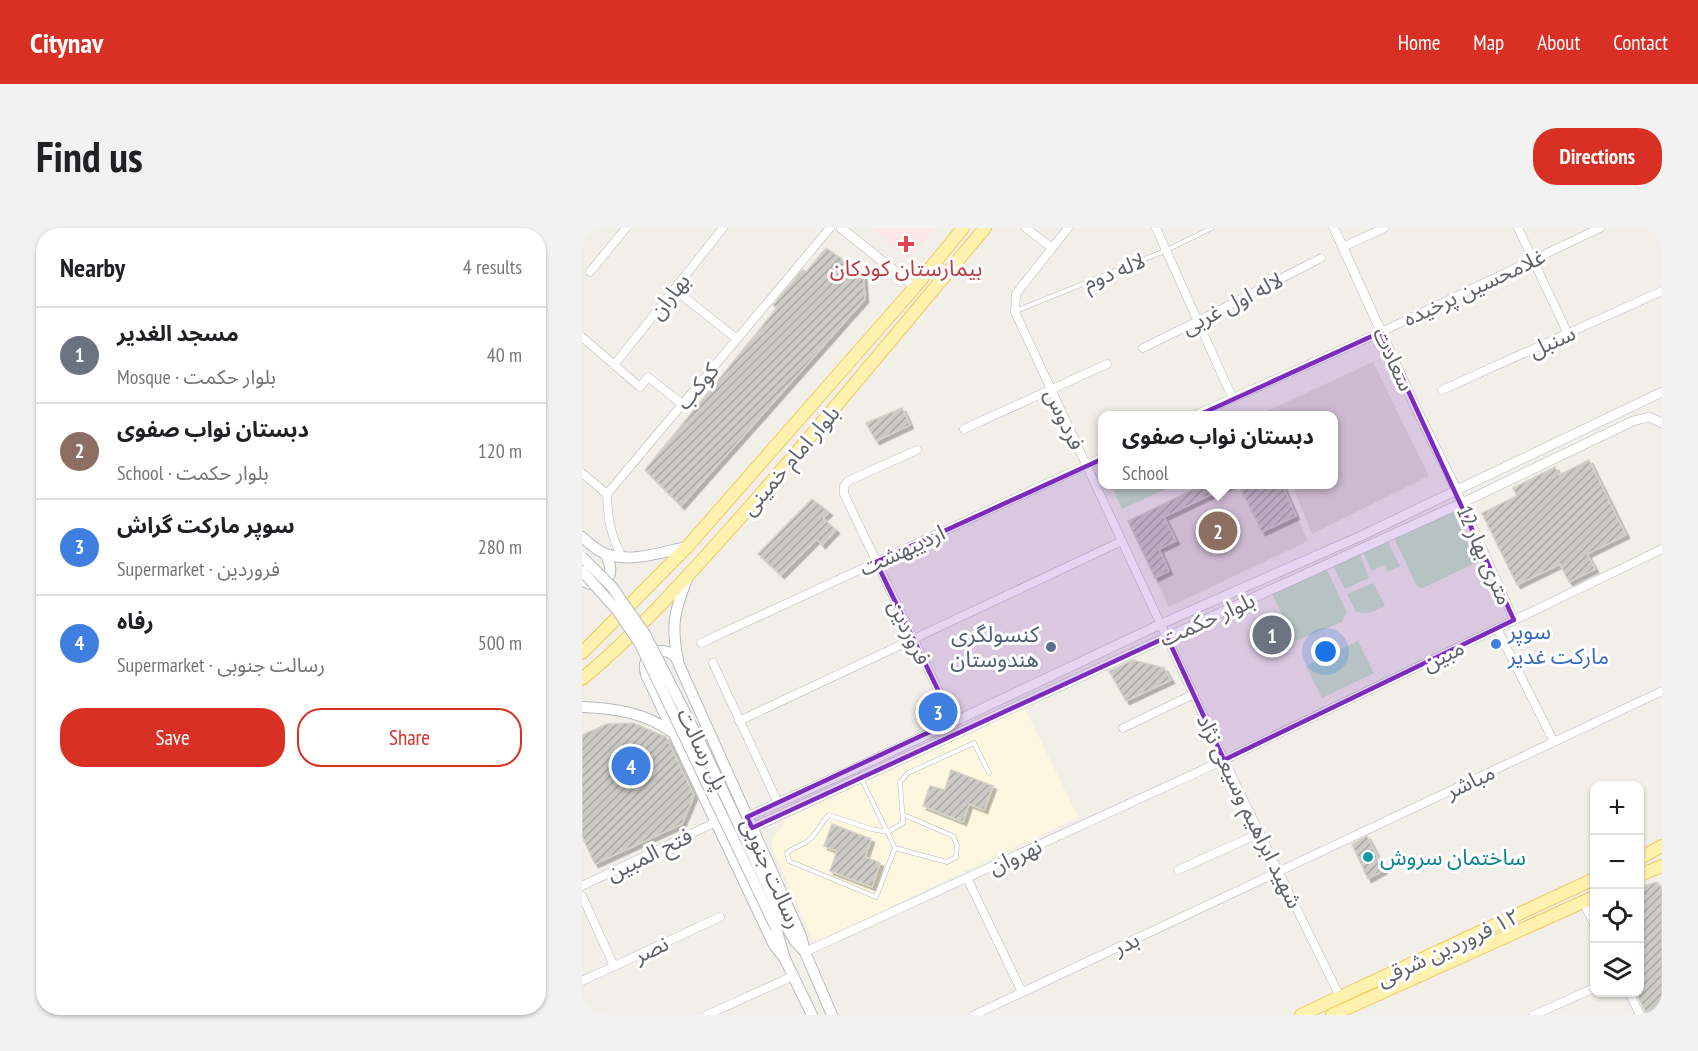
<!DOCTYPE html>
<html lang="en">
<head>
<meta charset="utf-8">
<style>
	:root { --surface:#fff; --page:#f2f2f2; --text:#202124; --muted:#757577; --line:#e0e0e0; --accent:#d93025 }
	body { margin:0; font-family:"PT Sans Narrow","Noto Sans Arabic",sans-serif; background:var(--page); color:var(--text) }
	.controls { position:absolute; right:18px; bottom:18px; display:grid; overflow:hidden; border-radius:12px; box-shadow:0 2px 4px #0004 }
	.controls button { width:54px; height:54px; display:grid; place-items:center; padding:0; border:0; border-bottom:2px solid var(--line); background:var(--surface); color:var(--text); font:30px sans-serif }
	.you { position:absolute; left:744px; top:424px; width:21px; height:21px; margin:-15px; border:4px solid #fff; border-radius:50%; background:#1a73e8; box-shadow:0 0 0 9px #1a73e833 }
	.badge { display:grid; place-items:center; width:39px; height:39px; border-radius:50%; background:var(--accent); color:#fff; font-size:20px; font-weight:700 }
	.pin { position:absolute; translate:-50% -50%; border:3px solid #fff; box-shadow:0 2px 6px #0006 }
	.popup { position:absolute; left:516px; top:183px; width:240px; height:78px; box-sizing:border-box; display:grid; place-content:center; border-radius:12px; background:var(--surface); filter:drop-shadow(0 2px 4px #0005); font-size:20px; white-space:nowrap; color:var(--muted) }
	.popup b { font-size:22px; color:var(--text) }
	.popup::after { content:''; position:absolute; left:50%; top:100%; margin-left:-12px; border:12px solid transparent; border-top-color:var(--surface) }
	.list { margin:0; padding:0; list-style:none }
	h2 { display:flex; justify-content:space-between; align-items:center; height:78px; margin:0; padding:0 24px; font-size:26px }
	h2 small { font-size:20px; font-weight:400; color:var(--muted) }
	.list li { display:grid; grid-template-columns:39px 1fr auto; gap:18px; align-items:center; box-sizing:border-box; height:96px; padding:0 24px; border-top:2px solid var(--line) }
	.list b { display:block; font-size:22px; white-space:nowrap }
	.list p { margin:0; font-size:20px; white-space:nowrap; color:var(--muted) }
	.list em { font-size:20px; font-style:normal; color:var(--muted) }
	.actions { display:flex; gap:12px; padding:18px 24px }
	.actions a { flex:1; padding:14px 0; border:2px solid var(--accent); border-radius:24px; text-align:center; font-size:21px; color:var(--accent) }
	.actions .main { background:var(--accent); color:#fff }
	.icon { flex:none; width:33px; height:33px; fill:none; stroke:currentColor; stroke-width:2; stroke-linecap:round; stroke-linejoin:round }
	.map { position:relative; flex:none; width:1080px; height:787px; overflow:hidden; border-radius:24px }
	header { display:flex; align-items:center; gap:36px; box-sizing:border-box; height:84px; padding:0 30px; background:var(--accent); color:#fff }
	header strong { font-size:28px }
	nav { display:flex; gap:33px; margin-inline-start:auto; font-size:21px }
	.intro { display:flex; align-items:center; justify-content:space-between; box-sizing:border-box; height:144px; padding:0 36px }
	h1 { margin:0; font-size:42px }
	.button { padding:15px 27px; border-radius:24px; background:var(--accent); color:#fff; font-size:21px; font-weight:700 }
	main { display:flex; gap:36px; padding:0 36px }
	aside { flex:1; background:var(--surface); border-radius:24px; box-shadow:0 2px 4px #0004 }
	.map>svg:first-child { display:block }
	.commercial { fill:#fef7e0 }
	.education { fill:#e1ded6 }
	.medical { fill:#fce8e6 }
	.green { fill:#c5e8c5 }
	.building { fill:url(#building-hatch); stroke:#d6d1c6; stroke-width:1.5; filter:url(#shadow) }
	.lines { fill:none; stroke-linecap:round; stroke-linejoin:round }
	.service-casing { stroke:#b5b8bc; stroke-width:5 }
	.minor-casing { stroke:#b5b8bc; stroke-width:9 }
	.tertiary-casing { stroke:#b5b8bc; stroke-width:10 }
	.secondary-casing { stroke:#b6babf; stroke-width:12 }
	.primary-casing { stroke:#f2c960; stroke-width:14 }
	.service { stroke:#fff; stroke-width:4 }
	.minor { stroke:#fff; stroke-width:8 }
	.tertiary { stroke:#fff; stroke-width:9 }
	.secondary { stroke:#fff; stroke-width:10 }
	.primary { stroke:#fff2af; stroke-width:12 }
	.secondary-bridge-casing { stroke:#b6babf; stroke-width:12; stroke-linecap:butt }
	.secondary-bridge { stroke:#fff; stroke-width:10 }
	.marked { fill:#7b2cbf; fill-opacity:0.2; stroke:#7b2cbf; stroke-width:4.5; stroke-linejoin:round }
	.health-dot { fill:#e0444e; stroke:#fff; stroke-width:2 }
	.shop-dot { fill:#3f7fe0; stroke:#fff; stroke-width:2 }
	.service-dot { fill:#5c6f8a; stroke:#fff; stroke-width:2 }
	.culture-dot { fill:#0f9aa8; stroke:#fff; stroke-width:2 }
	.labels { text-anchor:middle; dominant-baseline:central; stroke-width:6; stroke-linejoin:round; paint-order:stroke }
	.health-label { font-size:22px; fill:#be3a42; stroke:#fff }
	.street-label { font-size:22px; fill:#5f6368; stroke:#fff }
	.shop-label { font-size:22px; fill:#366cbe; stroke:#fff; text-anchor:start }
	.service-label { font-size:22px; fill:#4e5e75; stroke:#fff; text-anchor:end }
	.culture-label { font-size:22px; fill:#0d838f; stroke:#fff; text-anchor:start }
</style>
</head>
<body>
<header>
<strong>Citynav</strong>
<nav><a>Home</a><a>Map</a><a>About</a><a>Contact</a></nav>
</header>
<div class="intro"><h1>Find us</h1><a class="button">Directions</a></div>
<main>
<aside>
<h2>Nearby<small>4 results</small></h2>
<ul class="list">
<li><span class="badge" style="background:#6b7280">1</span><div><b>مسجد الغدیر</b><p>Mosque · بلوار حکمت</p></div><em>40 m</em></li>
<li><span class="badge" style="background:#8d6e63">2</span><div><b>دبستان نواب صفوی</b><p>School · بلوار حکمت</p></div><em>120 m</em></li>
<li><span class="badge" style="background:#3f7fe0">3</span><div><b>سوپر مارکت گراش</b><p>Supermarket · فروردین</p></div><em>280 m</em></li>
<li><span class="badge" style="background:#3f7fe0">4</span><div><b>رفاه</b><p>Supermarket · رسالت جنوبی</p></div><em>500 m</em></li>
</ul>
<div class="actions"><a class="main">Save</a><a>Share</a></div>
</aside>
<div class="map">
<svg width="1080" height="787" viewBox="0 0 1080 787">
	<defs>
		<pattern id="building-hatch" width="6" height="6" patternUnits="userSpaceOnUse" patternTransform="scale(1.5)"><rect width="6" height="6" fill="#cccac5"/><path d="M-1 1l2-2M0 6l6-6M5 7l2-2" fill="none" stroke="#a9a8a4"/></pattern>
		<filter id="shadow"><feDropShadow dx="3.5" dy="3.5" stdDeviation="0" flood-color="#0004"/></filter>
	</defs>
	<rect width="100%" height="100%" fill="#f1efe8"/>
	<path class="commercial" d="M442,479L496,589L254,705L235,713L230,710L190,620V609L200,600L203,591Z"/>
	<path class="education" d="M791,134L847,248L730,306L710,257L752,256V188H684L683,184Z
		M623,257H700L726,313L587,379L546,293Z"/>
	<path class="medical" d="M289,0H353L327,31Z"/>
	<path class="green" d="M529,257H593L540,281Z
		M870,282L895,334L841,360L835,358L812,310Z
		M806,314L818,338L806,344L802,337L790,343L781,325Z
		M778,326L787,350L763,361L751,338Z
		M744,340L765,384L760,394L713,413L690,366Z
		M791,355L803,378L787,385L774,384L765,366Z
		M776,413L792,445L740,470L724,438Z"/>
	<path class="building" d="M244,20L281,45L283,71L99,278L63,242L195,80L191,77L221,41L224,44Z
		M320,180L328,197L294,213L284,195Z
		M1007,232L1044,307L1005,326L1013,341L987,354L978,336L935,357L900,285L935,268L931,260L973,239L977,247Z
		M623,256H651L582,289L594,313L577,321L587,343L573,350L546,293Z
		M656,256H700L714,288L680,304Z
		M230,271L247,284L241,290L254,302L240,317L235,311L199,347L176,326Z
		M551,432L582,440L589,452L544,473L527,443Z
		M51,495L84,509L112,568L100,596L13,636L0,608V507L25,496Z
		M369,542L411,558L402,582L387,576L381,594L341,578L348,558L363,562Z
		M250,596L289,611L283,629L298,635L290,659L248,643L255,623L242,618Z
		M785,608L802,642L786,651L770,616Z
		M1075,654L1080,660V782L1064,785L1054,765H1058V659Z"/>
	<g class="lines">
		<defs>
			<path id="service" d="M434,83L585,22L630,0
				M279,550L313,620L294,669L207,633L205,625C212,619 221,617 227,612C236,605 239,594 247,587L289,601L306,604L321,595L318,554L326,545L392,515L407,545
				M313,620L365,634L374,629L375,617L371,608L322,587"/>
			<path id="minor" d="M444,0L470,20
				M486,0L437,62L434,66L433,84L642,532L758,769
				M574,0L650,169
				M936,0L986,106
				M761,19L802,0
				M8,44L44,0
				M92,61L155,111
				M0,109L58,159L66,149L100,176
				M561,120L616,93L739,30
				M32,137L141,0
				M860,162L1080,63
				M611,188L799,104L1018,0
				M382,201L525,136
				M335,222L266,253L262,258V266L371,493
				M0,245L25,266
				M874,261L932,392
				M40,329C28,305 26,292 25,266L248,0
				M915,401L972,514
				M119,415L520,230
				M131,435L196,575
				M157,493L540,313
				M541,500L612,466
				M596,642L678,605
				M385,650L440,764
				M0,658L134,594
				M0,668L32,738
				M1001,674L1012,696
				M223,724L642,532L1080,321
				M0,753L138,689
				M1047,764L1058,787
				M125,787L211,748
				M392,787L1080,463
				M952,787L1012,760"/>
			<path id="tertiary" d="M259,0L333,59
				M752,0L832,176L874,261
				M165,589L274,540L579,396L779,308L1080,164
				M170,600L585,409L880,275L1051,193L1067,189L1080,195"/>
			<path id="secondary" d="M0,309C7,315 15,323 24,326C49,335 80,324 105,319
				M0,352C21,366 37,347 23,326
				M96,432C89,398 92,384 105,351
				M0,479C33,480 63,485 90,504
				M203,696L213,713L223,724
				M194,700L202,728
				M230,787L203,731L192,717L68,455C65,449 62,443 63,436C67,421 86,419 94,430L219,708L223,724L250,787"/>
			<path id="primary" d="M0,425L105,319L333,59L381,0
				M0,451C60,401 113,340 165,282C246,189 324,94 403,0
				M1058,630L1080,618
				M1058,647L1080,638
				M719,787L1012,651
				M750,787L1012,669"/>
		</defs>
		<use href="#service" class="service-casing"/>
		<use href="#minor" class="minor-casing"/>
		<use href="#tertiary" class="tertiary-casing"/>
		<use href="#secondary" class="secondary-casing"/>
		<use href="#primary" class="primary-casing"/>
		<use href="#service" class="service"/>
		<use href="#minor" class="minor"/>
		<use href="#tertiary" class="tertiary"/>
		<use href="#secondary" class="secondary"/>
		<use href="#primary" class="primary"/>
		<defs>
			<path id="secondary-bridge" d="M0,329L30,359L63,406L120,518L203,696
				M0,343L35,382L58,416L194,700"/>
		</defs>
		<use href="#secondary-bridge" class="secondary-bridge-casing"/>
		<use href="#secondary-bridge" class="secondary-bridge"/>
	</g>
	<path class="marked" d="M799,104L932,392L642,532L585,409L170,600L165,589L371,493L294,334Z"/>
	<path class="health-dot" d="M321 7h6v6h6v6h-6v6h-6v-6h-6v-6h6z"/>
	<circle class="shop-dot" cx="914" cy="416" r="6"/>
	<circle class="service-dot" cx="469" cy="419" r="6"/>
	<circle class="culture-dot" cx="786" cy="629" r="6"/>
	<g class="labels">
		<g class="health-label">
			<text x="324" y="40">بیمارستان کودکان</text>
		</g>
		<g class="street-label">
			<text transform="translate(532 43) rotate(-22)">لاله دوم</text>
			<text transform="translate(892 59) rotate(-25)">غلامحسین پرخیده</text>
			<text transform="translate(87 68) rotate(-52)">بهاران</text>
			<text transform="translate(650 75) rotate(-27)">لاله اول غربی</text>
			<text transform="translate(970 113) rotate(-24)">سنبل</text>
			<text transform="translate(812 131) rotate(65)">سعادت</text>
			<text transform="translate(115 158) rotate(-50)">کوکب</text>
			<text transform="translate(483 191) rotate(65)">فردوس</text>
			<text transform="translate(208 232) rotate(-49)">بلوار امام خمینی</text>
			<text transform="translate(320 322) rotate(-25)">اردیبهشت</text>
			<text transform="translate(903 327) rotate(66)">12 متری بهار</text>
			<text transform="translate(625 391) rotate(-24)">بلوار حکمت</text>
			<text transform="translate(328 404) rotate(64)">فروردین</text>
			<text transform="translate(861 427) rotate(-26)">مبین</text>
			<text transform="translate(121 521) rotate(64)">پل رسالت</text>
			<text transform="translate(888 553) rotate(-25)">مباشر</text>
			<text transform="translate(668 583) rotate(64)">شهید ابراهیم وسیعی نژاد</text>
			<text transform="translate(67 626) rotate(-26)">فتح المبین</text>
			<text transform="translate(433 628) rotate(-25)">نهروان</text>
			<text transform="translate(190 645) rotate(66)">رسالت جنوبی</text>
			<text transform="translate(544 715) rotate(-25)">بدر</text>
			<text transform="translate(866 719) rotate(-25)">١٢ فروردین شرقی</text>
			<text transform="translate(69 721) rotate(-25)">نصر</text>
		</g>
		<g class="shop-label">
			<text x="926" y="403">سوپر<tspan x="926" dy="25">مارکت غدیر</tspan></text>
		</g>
		<g class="service-label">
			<text x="457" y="406">کنسولگری<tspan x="457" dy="25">هندوستان</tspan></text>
		</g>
		<g class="culture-label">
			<text x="798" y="629">ساختمان سروش</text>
		</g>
	</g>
</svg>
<div class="controls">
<button>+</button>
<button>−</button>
<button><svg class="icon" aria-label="locate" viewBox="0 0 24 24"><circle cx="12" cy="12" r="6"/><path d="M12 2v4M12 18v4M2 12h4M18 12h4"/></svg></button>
<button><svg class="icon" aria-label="layers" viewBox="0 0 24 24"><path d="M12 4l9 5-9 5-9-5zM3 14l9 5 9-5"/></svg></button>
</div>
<div class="you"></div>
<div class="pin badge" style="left:690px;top:407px;background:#6b7280">1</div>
<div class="pin badge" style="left:636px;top:303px;background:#8d6e63">2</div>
<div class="popup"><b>دبستان نواب صفوی</b>School</div>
<div class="pin badge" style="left:356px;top:484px;background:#3f7fe0">3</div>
<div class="pin badge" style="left:49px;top:538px;background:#3f7fe0">4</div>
</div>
</main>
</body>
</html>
